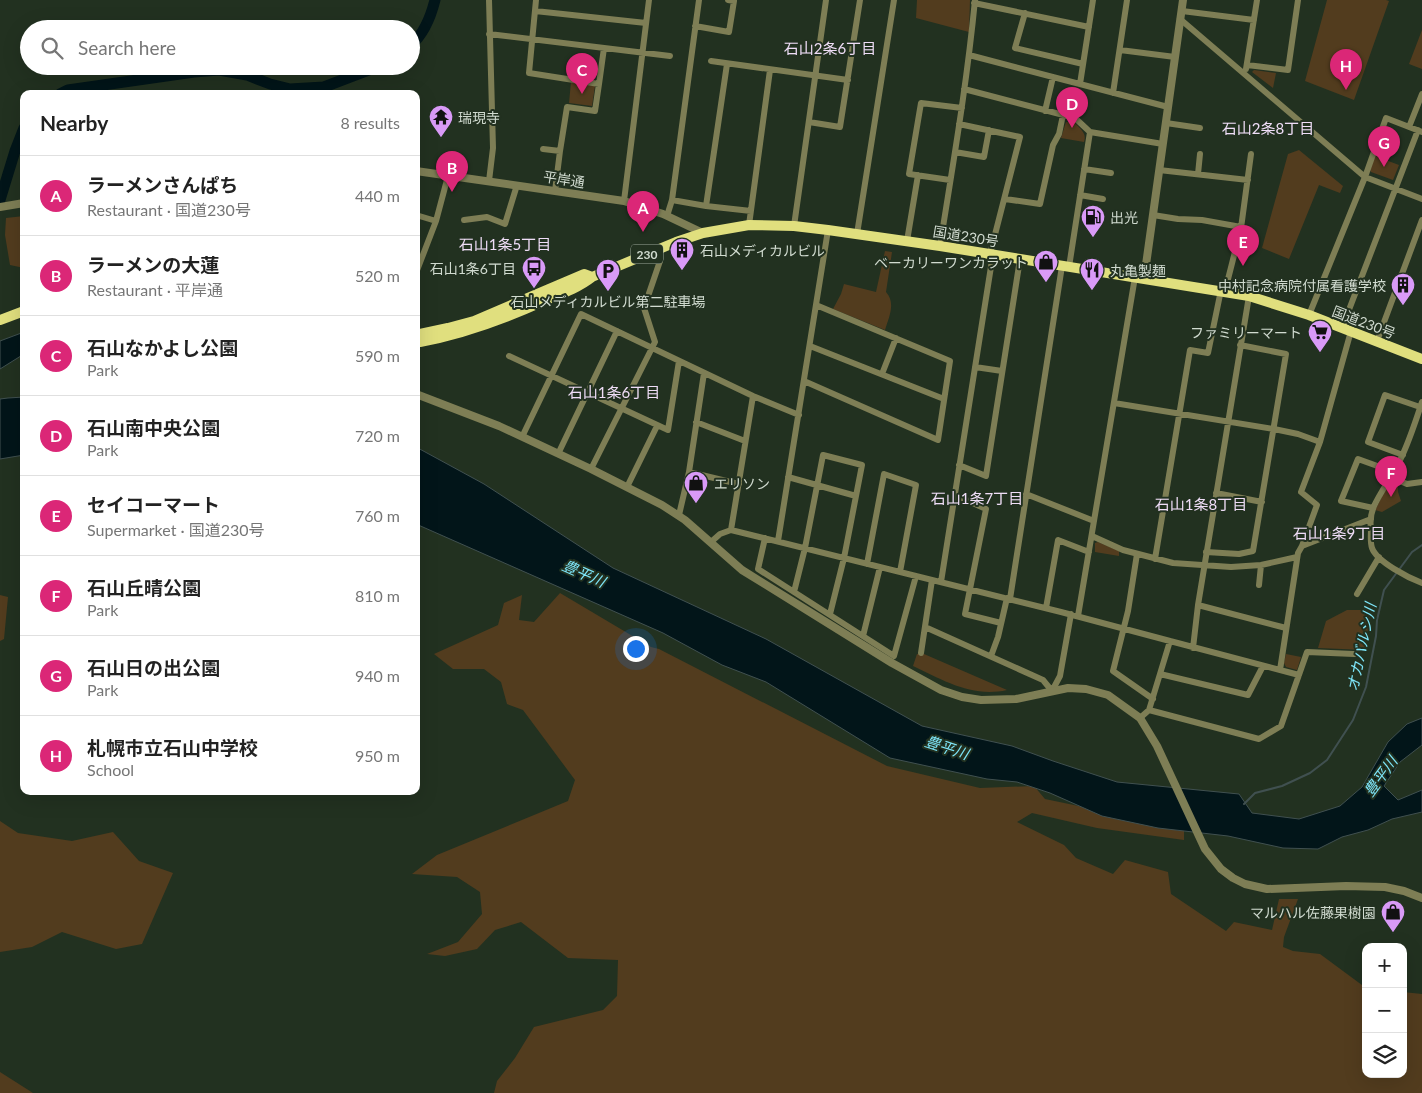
<!DOCTYPE html>
<html lang="en">
<head>
<meta charset="utf-8">
<style>
	:root { --surface:#fff; --page:#f2f2f2; --text:#222; --muted:#767676; --line:#e0e0e0; --accent:#db2777 }
	body { margin:0; font-family:Lato,"Noto Sans JP",sans-serif; background:var(--page); color:var(--text) }
	.controls { position:absolute; right:15px; bottom:15px; display:grid; overflow:hidden; border-radius:10px; box-shadow:0 5px 20px #0002 }
	.controls button { width:45px; height:45px; display:grid; place-items:center; padding:0; border:0; border-bottom:1px solid var(--line); background:var(--surface); color:var(--text); font:25px sans-serif }
	.you { position:absolute; left:635px; top:648px; width:18px; height:18px; margin:-12px; border:4px solid #fff; border-radius:50%; background:#1a73e8; box-shadow:0 0 0 8px #1a73e833 }
	.badge { display:grid; place-items:center; width:32px; height:32px; border-radius:50%; background:var(--accent); color:#fff; font-size:16px; font-weight:700 }
	.pin { position:absolute; translate:-50% -41px; filter:drop-shadow(0 1px 2px #0008) }
	.pin::after { content:''; position:absolute; top:26px; width:18px; height:15px; background:inherit; clip-path:polygon(0 0,100% 0,50% 100%) }
	.list { margin:0; padding:0; list-style:none }
	h2 { display:flex; justify-content:space-between; align-items:center; height:65px; margin:0; padding:0 20px; font-size:21px }
	h2 small { font-size:16px; font-weight:400; color:var(--muted) }
	.list li { display:grid; grid-template-columns:32px 1fr auto; gap:15px; align-items:center; box-sizing:border-box; height:80px; padding:0 20px; border-top:1px solid var(--line) }
	.list b { display:block; font-size:19px; white-space:nowrap }
	.list p { margin:0; font-size:16px; white-space:nowrap; color:var(--muted) }
	.list em { font-size:16px; font-style:normal; color:var(--muted) }
	.icon { flex:none; width:28px; height:28px; fill:none; stroke:currentColor; stroke-width:2; stroke-linecap:round; stroke-linejoin:round }
	.map { position:relative; flex:none; width:1422px; height:1093px; overflow:hidden }
	.search { position:absolute; background:var(--surface); box-shadow:0 5px 20px #0002; left:20px; top:20px; width:400px; height:55px; display:flex; align-items:center; gap:12px; box-sizing:border-box; padding:0 18px; border-radius:28px; color:var(--muted); font-size:19px }
	.panel { position:absolute; background:var(--surface); box-shadow:0 5px 20px #0002; left:20px; top:90px; width:400px; height:705px; border-radius:10px }
	.map>svg:first-child { display:block }
	.green { fill:#523c1e }
	.water { fill:#021519; stroke:#405050 }
	.lines { fill:none; stroke-linecap:round; stroke-linejoin:round }
	.stream { stroke:#405050; stroke-width:2 }
	.river { stroke:#021519; stroke-width:11 }
	.minor { stroke:#7e7e55; stroke-width:6 }
	.tertiary { stroke:#7e7e55; stroke-width:8 }
	.trunk { stroke:#e0df7e; stroke-width:10 }
	.labels { text-anchor:middle; dominant-baseline:central; stroke-width:4; stroke-linejoin:round; paint-order:stroke }
	.shield { fill:#223120; stroke:#9ca89b; stroke-width:1 }
	.shield-label { font-size:12px; font-weight:bold; fill:#d1dbd0 }
	.poi-label { font-size:14px; fill:#d1dbd0; stroke:#223120; text-anchor:start }
	.street-label { font-size:14px; fill:#d1dbd0; stroke:#223120 }
	.neighbourhood-label { font-size:15px; fill:#efddf7; stroke:#223120 }
	.water-label { font-size:15px; font-style:italic; fill:#7ee6fa; stroke:#223120 }
</style>
</head>
<body>
<div class="map">
<svg width="1422" height="1093" viewBox="0 0 1422 1093">
	<rect width="100%" height="100%" fill="#223120"/>
	<path class="green" d="M917,0H970L969,32L916,18Z
		M1327,0H1386L1389,1L1354,100L1305,81Z
		M1422,30V69L1409,64Z
		M1254,70L1276,73L1273,88L1252,72Z
		M571,82L595,86L592,106L569,103Z
		M1066,122L1075,123C1081,130 1087,133 1084,142L1061,138Z
		M1299,150L1343,186L1340,193L1319,185L1289,259L1262,248L1288,154Z
		M1375,156L1399,165L1393,180L1371,172L1370,170Z
		M24,216V268L10,265L5,235L6,218Z
		M885,251L892,252L886,292C896,303 889,317 885,330L833,309L841,294L844,284L876,292Z
		M1393,481L1398,485V492L1401,501L1382,512L1375,510L1389,483Z
		M1098,542L1119,551V556L1095,552V543Z
		M560,593L651,647L659,649L887,766L980,788L1034,786L1045,799L1184,828V840L1097,828L1032,813L1017,822L1064,845L1076,858L1113,874L1125,860L1168,872L1171,894L1226,931L1234,922L1272,930L1279,899H1298L1284,937L1283,947L1293,951L1320,954L1366,988V1074H1403V992L1422,994V1093H494L497,1081L515,1058L534,1027L603,1010L617,996L618,960L568,958L521,922L495,930L477,949L445,956L427,954L458,942L482,914L480,892L457,877L412,874L437,855L568,801L575,780L523,710L507,704L501,682L484,669H453L434,654L498,625L504,603L522,595L519,620L534,622Z
		M0,595L8,597L4,639L0,641Z
		M1347,610H1371L1365,650L1318,648L1326,621Z
		M917,654H924L1007,690C972,698 943,680 913,666Z
		M1286,654L1301,657L1297,670L1286,667L1284,663Z
		M0,821L18,833L72,841L113,832L139,861L173,873L142,944L116,949L62,932L32,947L0,952Z
		M0,1072L33,1093H0Z"/>
	<path class="water" d="M24,332V354L0,369V341Z
		M24,397V455L0,459V399L8,398Z
		M416,447L484,484L613,568L766,639L922,726L1012,746L1053,761L1117,782L1239,794L1252,813L1299,819L1340,806L1362,787L1388,742L1407,724L1422,718V745L1400,762L1384,786L1398,800L1422,790V812L1392,819L1368,830L1342,837L1318,849L1283,848L1228,836L1158,828L1102,816L1050,793L1017,782L987,779L890,758L766,682L722,665L663,633L416,524Z"/>
	<g class="lines">
		<path class="stream" d="M1244,804L1255,793L1282,786L1310,773L1327,760L1353,720L1366,687L1376,636L1377,620L1384,590L1412,552L1422,545"/>
		<path class="river" d="M411,45C424,34 431,16 435,0
			M60,94L68,90L194,72L219,70L247,75L270,84L290,89L324,87L379,66
			M0,200L15,151L24,128"/>
		<path class="minor" d="M489,0L493,148L489,181
			M536,0L529,73L599,84L604,48
			M974,3L1089,27
			M535,11L646,23
			M1182,11L1254,20
			M1025,13L1015,48L1083,64
			M1180,19L1365,177L1422,199
			M695,26L729,32L734,1L728,0
			M489,34L670,56
			M1120,50L1175,57
			M969,55L1168,107
			M711,61L848,80
			M1247,65L1288,70L1298,0
			M1246,69L1257,0
			M1080,84L1093,0
			M964,89L1075,118L1090,132L1163,144
			M1113,93L1127,0
			M1045,111L1053,77
			M809,122L840,127L860,0
			M1166,123L1200,128
			M959,124L1020,137L990,254
			M1409,127L1422,94
			M543,149L560,151L555,191
			M560,151L567,107L595,111L599,84
			M955,152L984,157L989,130
			M1084,169L1111,173
			M1159,170L1248,180
			M1198,174L1200,154
			M950,180L909,174L921,103L962,108
			M1080,195L1103,199
			M1005,199L1040,204L1053,145L1059,134L1063,115
			M672,200L699,0
			M624,201L649,0
			M706,206L727,64
			M416,215L436,221L416,273
			M1153,215L1178,219L1202,220L1241,227
			M667,216L672,200L706,206L751,211
			M464,220L487,217L505,224L517,185
			M436,221L448,176
			M749,225L770,70
			M794,226L826,0
			M857,234L894,0
			M907,241L918,175
			M940,246C953,164 967,83 975,0
			M1069,267L1090,132
			M1225,291L1241,228L1251,154
			M1309,315L1365,177L1386,118L1422,132
			M1342,328L1418,130
			M1377,341L1422,220
			M810,346L944,399
			M509,356L668,430L679,361
			M975,367L1002,371
			M882,374L896,338
			M804,381L938,440L950,361L816,305
			M1422,402C1416,420 1410,439 1402,456C1394,474 1382,489 1374,506C1371,513 1370,522 1371,529C1371,535 1370,542 1372,548C1377,562 1409,578 1422,583
			M1114,403L1274,429L1298,434L1320,442
			M696,422L745,441
			M522,437L581,314L753,396L799,415
			M558,454L617,331
			M1403,455L1368,442L1385,395L1420,407
			M959,465L986,476L1020,259
			M591,469L655,342L644,308L660,261L658,250
			M689,472L739,484
			M788,477L856,496
			M1391,477L1407,484L1422,482
			M627,487L657,426
			M1216,493L1262,502
			M1026,494L1094,521
			M955,495L986,509L965,614L1001,623
			M1373,508L1341,501L1358,459L1394,472
			M679,515L689,472L704,373
			M731,530L753,396
			M1092,536L1123,550L1173,563L1231,567L1261,565L1297,557
			M765,538L758,569L894,656L916,576
			M778,541L828,230
			M711,542L720,534L731,530L1061,612L1170,641L1149,710L1140,718
			M1302,546L1371,519
			M1206,552L1239,554L1253,551L1286,354L1240,345
			M1137,554L1128,611L1113,671L1153,699
			M1155,559L1190,350L1208,353L1221,290
			M867,564L884,474L916,485L900,572
			M941,582L993,254
			M1259,585L1261,565
			M794,592L805,548L823,455L862,465L844,558L830,614
			M1357,594L1379,557
			M1010,599L1062,266
			M1198,605L1286,628
			M1046,608L1058,540L1089,552
			M1078,616L1135,277
			M925,627L1043,680L1052,691L1060,676L1071,614
			M863,636L880,567
			M1170,641L1299,675
			M1193,648L1198,605L1249,296
			M921,653L932,580
			M991,656L998,637L1007,598
			M1280,670L1298,553L1302,546L1317,505L1301,492L1320,442L1351,331
			M1160,674L1248,695L1263,666
			M1149,710L1259,739L1281,726L1307,652L1354,654"/>
		<path class="tertiary" d="M416,171L624,201L663,214L703,233
			M0,207L24,203
			M1144,279L1183,0
			M416,394L499,426L591,469L662,505L685,520L742,570L892,663L941,690L962,697L981,700L1016,699L1068,688L1086,689L1108,695L1140,718L1157,746L1205,849L1221,869L1233,878L1245,884L1267,889L1346,886L1385,887L1404,891L1422,898"/>
		<path class="trunk" d="M0,320L24,311
			M416,336L420,334L448,328L474,321L584,274L592,277
			M416,341L420,342C464,334 504,319 544,301C561,294 578,288 592,277L676,242L703,233L749,225L794,226L828,230L940,246L1249,296L1309,315L1422,359"/>
	</g>
	<defs>
		<symbol id="temple-pin" viewBox="-11 -11 22 30"><path d="M0 17L-7.5 6A9.5 9.5 0 1 1 7.5 6Z" fill="#d99af7" stroke="#223120"/><path d="M0-6L5-2H3V0L6.5 2.5H4V6H1.5V3h-3V6H-4V2.5H-6.5L-3 0V-2H-5Z" fill="#111"/></symbol>
		<symbol id="fuel-pin" viewBox="-11 -11 22 30"><path d="M0 17L-7.5 6A9.5 9.5 0 1 1 7.5 6Z" fill="#d99af7" stroke="#223120"/><path d="M-5.5-6h7V0h2V4h1.3V-2.5L3-4.5l.8-.8L6-3V5H2.5V1h-1V6h-7ZM-4.2-4.7v3.2H.2V-4.7Z" fill="#111"/></symbol>
		<symbol id="building-pin" viewBox="-11 -11 22 30"><path d="M0 17L-7.5 6A9.5 9.5 0 1 1 7.5 6Z" fill="#d99af7" stroke="#223120"/><path d="M-4-6H4V6H1V3H-1V6H-4ZM-2.5-4.3h1.7v1.8h-1.7ZM.8-4.3h1.7v1.8H.8ZM-2.5-1h1.7V.8h-1.7ZM.8-1h1.7V.8H.8Z" fill="#111"/></symbol>
		<symbol id="shop-pin" viewBox="-11 -11 22 30"><path d="M0 17L-7.5 6A9.5 9.5 0 1 1 7.5 6Z" fill="#d99af7" stroke="#223120"/><path d="M-5-2.5h2.3a2.7 3.5 0 0 1 5.4 0H5L5.5 6h-11ZM-1.5-2.5h3a1.5 2.3 0 0 0-3 0Z" fill="#111"/></symbol>
		<symbol id="bus-pin" viewBox="-11 -11 22 30"><path d="M0 17L-7.5 6A9.5 9.5 0 1 1 7.5 6Z" fill="#d99af7" stroke="#223120"/><path d="M-5-6H5V4H4V6H2V4H-2V6H-4V4H-5ZM-3.5-4V0h7V-4ZM-3.5 1.2v1.5H-2V1.2ZM2 1.2v1.5H3.5V1.2Z" fill="#111"/></symbol>
		<symbol id="restaurant-pin" viewBox="-11 -11 22 30"><path d="M0 17L-7.5 6A9.5 9.5 0 1 1 7.5 6Z" fill="#d99af7" stroke="#223120"/><path d="M-5-6h1v4h1v-4h1v4h1v-4h1v5L-1.5 .5V6h-2V.5L-5-1ZM5-6V6H3V1.5H1.5Q1.5-4 5-6Z" fill="#111"/></symbol>
		<symbol id="parking-pin" viewBox="-11 -11 22 30"><path d="M0 17L-7.5 6A9.5 9.5 0 1 1 7.5 6Z" fill="#d99af7" stroke="#223120"/><path d="M-3.5-5.5H1a3.5 3.5 0 0 1 0 7H-1V5.5H-3.5ZM-1-3.4V-.6H.8a1.4 1.4 0 0 0 0-2.8Z" fill="#111"/></symbol>
		<symbol id="supermarket-pin" viewBox="-11 -11 22 30"><path d="M0 17L-7.5 6A9.5 9.5 0 1 1 7.5 6Z" fill="#d99af7" stroke="#223120"/><path d="M-6-5.5h2.5l.6 2H6L4.5 2H-2.5L-4.4-4H-6ZM-1.5 3.2a1.3 1.3 0 1 0 .1 0ZM3 3.2a1.3 1.3 0 1 0 .1 0Z" fill="#111"/></symbol>
	</defs>
	<g fill-rule="evenodd">
		<use href="#temple-pin" x="427" y="103" width="28" height="38"/>
		<use href="#fuel-pin" x="1079" y="203" width="28" height="38"/>
		<use href="#building-pin" x="668" y="236" width="28" height="38"/>
		<use href="#shop-pin" x="1032" y="248" width="28" height="38"/>
		<use href="#bus-pin" x="520" y="254" width="28" height="38"/>
		<use href="#restaurant-pin" x="1078" y="256" width="28" height="38"/>
		<use href="#parking-pin" x="594" y="257" width="28" height="38"/>
		<use href="#building-pin" x="1389" y="271" width="28" height="38"/>
		<use href="#supermarket-pin" x="1306" y="318" width="28" height="38"/>
		<use href="#shop-pin" x="682" y="469" width="28" height="38"/>
		<use href="#shop-pin" x="1379" y="898" width="28" height="38"/>
	</g>
	<g class="labels">
		<rect class="shield" x="631" y="244.5" width="32" height="19" rx="4"/>
		<g class="shield-label">
			<text x="647" y="254">230</text>
		</g>
		<g class="poi-label">
			<text x="458" y="117">瑞現寺</text>
			<text x="1110" y="217">出光</text>
			<text x="700" y="250">石山メディカルビル</text>
			<text x="1028" y="262" text-anchor="end">ベーカリーワンカラット</text>
			<text x="516" y="268" text-anchor="end">石山1条6丁目</text>
			<text x="1110" y="270">丸亀製麺</text>
			<text x="1386" y="285" text-anchor="end">中村記念病院付属看護学校</text>
			<text x="608" y="301" text-anchor="middle">石山メディカルビル第二駐車場</text>
			<text x="1302" y="332" text-anchor="end">ファミリーマート</text>
			<text x="714" y="483">エリソン</text>
			<text x="1376" y="912" text-anchor="end">マルハル佐藤果樹園</text>
		</g>
		<g class="street-label">
			<text transform="translate(564 179) rotate(9)">平岸通</text>
			<text transform="translate(966 236) rotate(9)">国道230号</text>
			<text transform="translate(1364 322) rotate(21)">国道230号</text>
		</g>
		<g class="neighbourhood-label">
			<text x="830" y="48">石山2条6丁目</text>
			<text x="1268" y="128">石山2条8丁目</text>
			<text x="505" y="244">石山1条5丁目</text>
			<text x="614" y="392">石山1条6丁目</text>
			<text x="977" y="498">石山1条7丁目</text>
			<text x="1201" y="504">石山1条8丁目</text>
			<text x="1339" y="533">石山1条9丁目</text>
		</g>
		<g class="water-label">
			<text transform="translate(584 573) rotate(24)">豊平川</text>
			<text transform="translate(1361 647) rotate(-78)">オカバルシ川</text>
			<text transform="translate(947 747) rotate(18)">豊平川</text>
			<text transform="translate(1380 776) rotate(-54)">豊平川</text>
		</g>
	</g>
</svg>
<div class="controls">
<button>+</button>
<button>−</button>
<button><svg class="icon" aria-label="layers" viewBox="0 0 24 24"><path d="M12 4l9 5-9 5-9-5zM3 14l9 5 9-5"/></svg></button>
</div>
<div class="you"></div>
<div class="pin badge" style="left:643px;top:232px">A</div>
<div class="pin badge" style="left:452px;top:192px">B</div>
<div class="pin badge" style="left:582px;top:94px">C</div>
<div class="pin badge" style="left:1072px;top:128px">D</div>
<div class="pin badge" style="left:1243px;top:266px">E</div>
<div class="pin badge" style="left:1391px;top:497px">F</div>
<div class="pin badge" style="left:1384px;top:167px">G</div>
<div class="pin badge" style="left:1346px;top:90px">H</div>
<div class="search"><svg class="icon" aria-label="search" viewBox="0 0 24 24"><circle cx="10" cy="10" r="6"/><path d="M15 15l6 6"/></svg>Search here</div>
<section class="panel">
<h2>Nearby<small>8 results</small></h2>
<ul class="list">
<li><span class="badge">A</span><div><b>ラーメンさんぱち</b><p>Restaurant · 国道230号</p></div><em>440 m</em></li>
<li><span class="badge">B</span><div><b>ラーメンの大蓮</b><p>Restaurant · 平岸通</p></div><em>520 m</em></li>
<li><span class="badge">C</span><div><b>石山なかよし公園</b><p>Park</p></div><em>590 m</em></li>
<li><span class="badge">D</span><div><b>石山南中央公園</b><p>Park</p></div><em>720 m</em></li>
<li><span class="badge">E</span><div><b>セイコーマート</b><p>Supermarket · 国道230号</p></div><em>760 m</em></li>
<li><span class="badge">F</span><div><b>石山丘晴公園</b><p>Park</p></div><em>810 m</em></li>
<li><span class="badge">G</span><div><b>石山日の出公園</b><p>Park</p></div><em>940 m</em></li>
<li><span class="badge">H</span><div><b>札幌市立石山中学校</b><p>School</p></div><em>950 m</em></li>
</ul>
</section>
</div>
</body>
</html>
